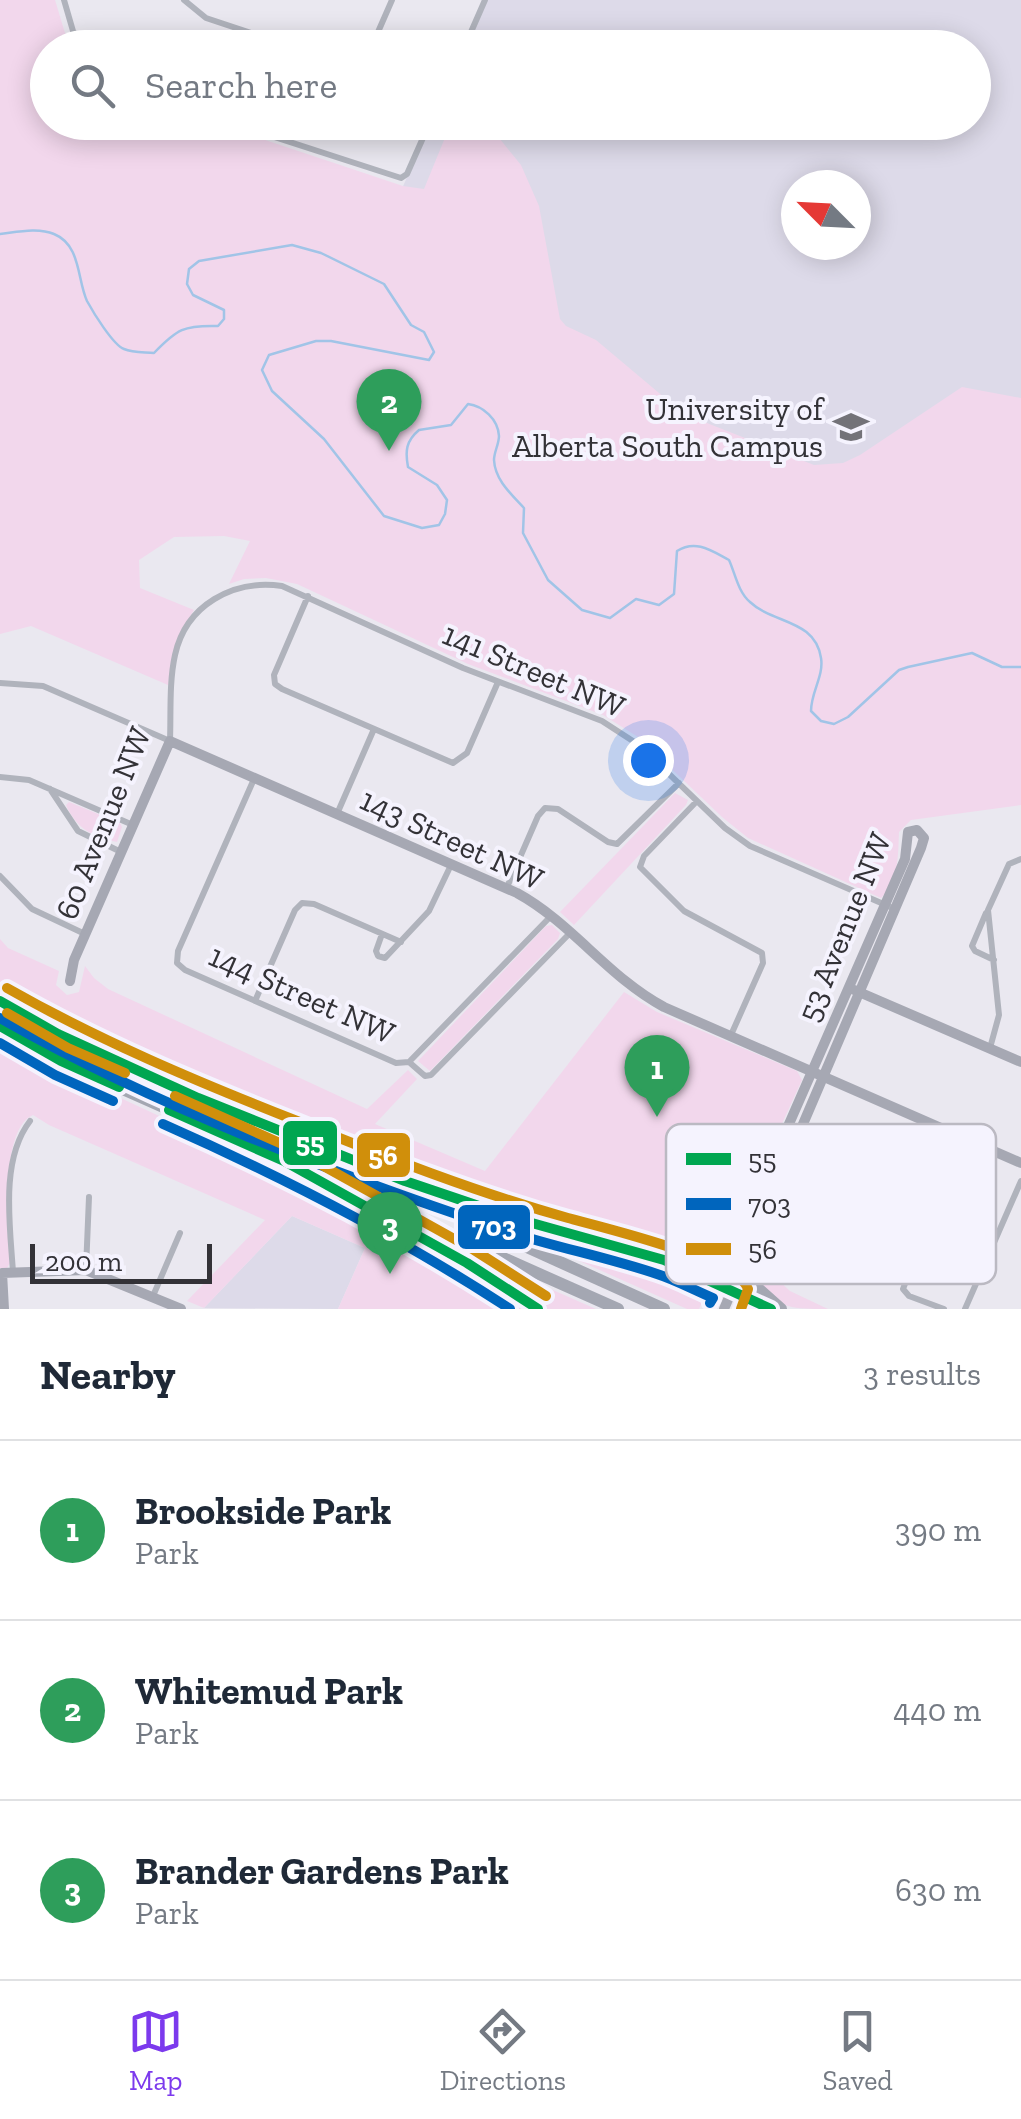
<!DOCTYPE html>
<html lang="en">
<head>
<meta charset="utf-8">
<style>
	:root { --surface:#fff; --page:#f6f6f7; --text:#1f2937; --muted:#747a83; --line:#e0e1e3; --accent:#7c3aed }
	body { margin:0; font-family:"Zilla Slab",serif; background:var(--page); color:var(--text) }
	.compass { position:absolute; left:781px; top:170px; width:90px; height:90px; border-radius:50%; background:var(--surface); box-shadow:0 5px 25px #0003; rotate:294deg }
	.scale { position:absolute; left:30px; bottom:25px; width:182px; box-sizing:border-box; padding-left:10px; border:5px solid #333237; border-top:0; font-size:28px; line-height:35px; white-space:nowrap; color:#333237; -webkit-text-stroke:8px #f5f3fe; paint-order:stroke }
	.you { position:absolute; left:648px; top:760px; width:35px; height:35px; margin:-25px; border:8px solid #fff; border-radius:50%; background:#1a73e8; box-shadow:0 0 0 15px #1a73e833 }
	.badge { display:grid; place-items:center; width:65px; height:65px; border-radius:50%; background:var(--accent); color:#fff; font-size:32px; font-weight:700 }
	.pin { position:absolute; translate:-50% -82px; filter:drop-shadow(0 2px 5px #0008) }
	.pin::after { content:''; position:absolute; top:52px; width:35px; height:30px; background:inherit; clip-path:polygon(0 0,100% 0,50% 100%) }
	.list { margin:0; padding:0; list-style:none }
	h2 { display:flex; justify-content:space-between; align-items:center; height:130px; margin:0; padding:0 40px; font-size:42px }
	h2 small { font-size:32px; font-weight:400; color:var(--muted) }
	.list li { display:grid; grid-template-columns:65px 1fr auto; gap:30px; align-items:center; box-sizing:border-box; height:180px; padding:0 40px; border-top:2px solid var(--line) }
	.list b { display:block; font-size:38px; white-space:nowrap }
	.list p { margin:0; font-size:32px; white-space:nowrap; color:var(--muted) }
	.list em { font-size:32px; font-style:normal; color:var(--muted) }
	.icon { flex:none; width:55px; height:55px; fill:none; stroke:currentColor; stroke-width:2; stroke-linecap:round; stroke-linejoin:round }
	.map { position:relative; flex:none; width:1021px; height:1309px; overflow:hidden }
	.search { position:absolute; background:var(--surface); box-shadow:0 5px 25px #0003; left:30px; right:30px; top:30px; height:110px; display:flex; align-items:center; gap:25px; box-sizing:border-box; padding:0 35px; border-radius:55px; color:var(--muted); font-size:38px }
	.sheet { height:670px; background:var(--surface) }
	nav { display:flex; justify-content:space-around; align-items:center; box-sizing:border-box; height:140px; border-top:2px solid var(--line); background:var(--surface); font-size:28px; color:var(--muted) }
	nav a { display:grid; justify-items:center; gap:5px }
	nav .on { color:var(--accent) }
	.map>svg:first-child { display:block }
	.built { fill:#dddae9; fill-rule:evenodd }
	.green { fill:#f2d7ec }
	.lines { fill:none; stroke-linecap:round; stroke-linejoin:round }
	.stream { stroke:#a1c4e7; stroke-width:2.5 }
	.street { stroke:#b0b3bc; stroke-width:6 }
	.secondary { stroke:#a6a8b3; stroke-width:10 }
	.highway { stroke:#a4a7b2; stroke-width:12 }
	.bus-1-casing { stroke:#f5f3fe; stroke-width:18 }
	.bus-2-casing { stroke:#f5f3fe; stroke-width:18 }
	.bus-3-casing { stroke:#f5f3fe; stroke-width:18 }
	.bus-1 { stroke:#00a651; stroke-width:10 }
	.bus-2 { stroke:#0065bd; stroke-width:10 }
	.bus-3 { stroke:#d08f0b; stroke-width:10 }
	.labels { text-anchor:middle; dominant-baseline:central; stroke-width:8; stroke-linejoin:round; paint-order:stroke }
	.poi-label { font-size:32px; fill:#333237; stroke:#f5f3fe; text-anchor:end }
	.street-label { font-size:32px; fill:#333237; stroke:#f5f3fe }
	.key { fill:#f5f3fe; stroke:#bbb9c2; stroke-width:2.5 }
	.key-label { font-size:28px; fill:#333237 }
	.line-badge { stroke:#f5f3fe; stroke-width:4 }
	.badge-label { font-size:28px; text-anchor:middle; font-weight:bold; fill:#fff }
</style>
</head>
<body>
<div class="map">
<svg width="1021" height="1309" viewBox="0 0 1021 1309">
	<rect width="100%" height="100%" fill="#eae8f0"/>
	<path class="built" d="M486,0H1021V636L370,261L431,123L974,122V48L465,47ZM796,185H856V245H796Z
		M292,1216L365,1248L338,1309L204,1308Z"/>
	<path class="green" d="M0,0H55L65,33L79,47L48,48V122L214,123L403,186L424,189L451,123H487L521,165L539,206L560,319L566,326L596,340L684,414L814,465L843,463L860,455L962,387L1021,398V805L911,820L899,832C898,855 899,881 881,898L748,838L722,817L638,737L603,715L468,664L297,584L266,578L244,579L229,584L250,541L224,536L174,537L139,560L140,588L194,610L177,639L168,685L31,626L0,634Z
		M675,793L688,800L686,805L574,925L560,912Z
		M69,802L120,823L122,827L117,842C92,837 76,828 66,805Z
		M552,925L560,933L558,939L430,1071L418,1061L546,926Z
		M0,939L8,948L59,971L56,985L67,995L79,992L85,966L94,978L108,989L367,1109L408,1070L417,1079L375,1124L485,1171L624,992L657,1012L797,1071L802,1080L731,1235L716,1253L692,1261L480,1202L404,1175L144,1062L43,1011L0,985Z
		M0,1042L323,1192L447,1257L529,1309H338L365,1248L292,1216L204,1308L187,1301L265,1220L49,1125L33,1115C0,1128 7,1231 10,1263L7,1268H0Z
		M445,1201L680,1271L710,1285L699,1309H687Z
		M437,1239L596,1309H546L436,1242Z
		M760,1247L767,1270L790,1291L828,1309C785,1309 775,1308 750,1271L753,1257Z"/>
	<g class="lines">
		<path class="stream" d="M0,234C17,232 38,227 54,234C81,245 77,279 87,301C93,312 113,345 124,349C133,353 144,352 154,353C177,329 184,325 218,326L224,319V310L193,295L187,284L189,269L199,261L292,245L321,253L384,284L411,325L424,332L434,352L429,360L331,341H316L269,355L262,370L272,391L324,439L384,516L422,528L439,525L445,514L447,500L437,485L408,467C405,451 406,441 419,430L451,425L468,404C483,406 498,419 499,436C499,444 494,452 494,460C495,480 511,494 524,508L523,533L548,580L582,610L610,618L636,599L659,605L674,594L677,551C696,539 712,551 729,560C735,573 738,592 750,602C773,624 815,619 821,658C824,676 811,692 811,711L821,721L834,724L848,717L899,670L908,667L972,653L1002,667H1021"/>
		<path class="street" d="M64,0L73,31L83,48
			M184,0L206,18L296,48
			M371,48L392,0
			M464,48L485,0
			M228,122L401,178L407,174L430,122
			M308,596L274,675L275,684L282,689L453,763L467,753L498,682
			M0,683L43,686L170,741C171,713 169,682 175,655C186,605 233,579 282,586L463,668L602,721L639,745L725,828L750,846L895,909
			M0,777L29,780L133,825
			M254,779L178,951L177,963L185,970L396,1063L409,1062
			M50,789L78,831L121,852
			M697,801L644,856L640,867L684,911L762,953L763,963L731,1035
			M337,814L374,729
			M0,876L32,909L85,934
			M507,887L538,816L545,808L558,809L608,842L617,844L679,783
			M986,913L972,946L975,951L994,960
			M382,934L376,951L378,956L385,958L429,911L451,865
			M255,1001L295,910L302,903L314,904L401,942
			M990,1048L999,1015L988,910L1009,864L1021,859
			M409,1062L425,1076L431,1075L571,932
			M409,1062L551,916
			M86,1269L89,1197
			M13,1272C10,1225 0,1160 30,1121
			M153,1296L180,1233
			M944,1309L909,1296L903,1289L926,1230L939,1226L991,1249
			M965,1309L1021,1181"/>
		<path class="secondary" d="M70,981L74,960L170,741L517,893C572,923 608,977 664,1007L1021,1163
			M852,989L1021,1062
			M4,1309L2,1273L86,1270L181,1309
			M708,1309L905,859L908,832L917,830L924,838L921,848L724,1309"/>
		<path class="highway" d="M0,1001L95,1052L664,1309
			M0,1026L107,1082L618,1309
			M344,1156L405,1181L514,1218L664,1260L771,1309
			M352,1199L467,1263L538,1309
			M681,1263C710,1266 726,1257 741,1233
			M743,1266L752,1283L781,1309"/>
		<defs>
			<path id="bus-1" d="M0,1001L58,1034L198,1098L405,1181L514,1218L664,1260L771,1309
				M0,1026L61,1061L119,1087
				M169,1110L284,1161L467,1263L538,1309"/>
			<path id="bus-2" d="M0,1018C156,1107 333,1173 503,1230C554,1247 607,1257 657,1274C676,1280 694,1290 713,1298L710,1303
				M0,1043L55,1075L113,1101
				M163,1124C283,1177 400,1237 510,1309"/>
			<path id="bus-3" d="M7,988C100,1041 198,1082 297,1121C386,1157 475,1192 568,1218C601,1227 739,1260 748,1289L741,1309
				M7,1013L68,1048L125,1073
				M175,1096L291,1148L474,1250L546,1296"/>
		</defs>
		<use href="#bus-1" class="bus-1-casing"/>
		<use href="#bus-2" class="bus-2-casing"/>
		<use href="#bus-3" class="bus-3-casing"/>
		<use href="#bus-1" class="bus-1"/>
		<use href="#bus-2" class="bus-2"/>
		<use href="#bus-3" class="bus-3"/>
	</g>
	<defs>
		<symbol id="university-bare" viewBox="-9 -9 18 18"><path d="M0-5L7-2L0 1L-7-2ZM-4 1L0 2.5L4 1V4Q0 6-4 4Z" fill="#737278" stroke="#f5f3fe" stroke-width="2.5" paint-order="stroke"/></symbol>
	</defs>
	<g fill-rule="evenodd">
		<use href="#university-bare" x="826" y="402" width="50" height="50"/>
	</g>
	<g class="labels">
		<g class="poi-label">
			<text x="823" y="409">University of<tspan x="823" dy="37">Alberta South Campus</tspan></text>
		</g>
		<g class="street-label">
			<text transform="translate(534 670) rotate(23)">141 Street NW</text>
			<text transform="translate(103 823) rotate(-68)">60 Avenue NW</text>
			<text transform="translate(452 839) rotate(25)">143 Street NW</text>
			<text transform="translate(844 927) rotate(-68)">53 Avenue NW</text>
			<text transform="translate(302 994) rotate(24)">144 Street NW</text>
		</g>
	</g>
	<rect x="666" y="1124" width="330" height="160" rx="15" class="key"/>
	<rect x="686" y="1153" width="45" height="12" fill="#00a651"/>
	<rect x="686" y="1198" width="45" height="12" fill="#0065bd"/>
	<rect x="686" y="1243" width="45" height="12" fill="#d08f0b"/>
	<g class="key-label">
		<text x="748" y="1169">55</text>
		<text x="748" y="1214">703</text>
		<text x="748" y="1259">56</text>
	</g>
	<g class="line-badge">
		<rect x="281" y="1119" width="58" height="48" rx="10" fill="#00a651"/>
		<rect x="355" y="1131" width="57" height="48" rx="10" fill="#d08f0b"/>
		<rect x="456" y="1203" width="76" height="48" rx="10" fill="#0065bd"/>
	</g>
	<g class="badge-label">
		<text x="310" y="1152">55</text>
		<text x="383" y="1165">56</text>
		<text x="494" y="1236">703</text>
	</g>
</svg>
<svg class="compass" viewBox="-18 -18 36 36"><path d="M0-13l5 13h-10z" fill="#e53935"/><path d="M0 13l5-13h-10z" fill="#747a83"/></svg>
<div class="scale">200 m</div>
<div class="you"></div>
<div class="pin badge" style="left:657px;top:1117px;background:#2e9e5b">1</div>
<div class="pin badge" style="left:389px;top:451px;background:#2e9e5b">2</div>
<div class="pin badge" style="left:390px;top:1274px;background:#2e9e5b">3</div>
<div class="search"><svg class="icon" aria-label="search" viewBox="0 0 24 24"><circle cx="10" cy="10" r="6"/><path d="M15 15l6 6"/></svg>Search here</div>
</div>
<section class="sheet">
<h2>Nearby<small>3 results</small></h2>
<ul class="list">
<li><span class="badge" style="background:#2e9e5b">1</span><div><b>Brookside Park</b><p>Park</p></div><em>390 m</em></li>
<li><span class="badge" style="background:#2e9e5b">2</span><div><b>Whitemud Park</b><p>Park</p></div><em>440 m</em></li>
<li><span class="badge" style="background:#2e9e5b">3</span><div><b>Brander Gardens Park</b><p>Park</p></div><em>630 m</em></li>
</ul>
</section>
<nav>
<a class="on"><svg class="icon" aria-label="map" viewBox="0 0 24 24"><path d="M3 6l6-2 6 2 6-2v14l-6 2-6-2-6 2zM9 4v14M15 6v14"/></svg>Map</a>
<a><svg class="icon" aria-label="directions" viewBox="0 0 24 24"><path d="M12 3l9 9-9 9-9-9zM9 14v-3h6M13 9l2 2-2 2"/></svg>Directions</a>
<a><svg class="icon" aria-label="saved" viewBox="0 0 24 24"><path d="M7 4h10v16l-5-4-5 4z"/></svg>Saved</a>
</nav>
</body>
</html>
